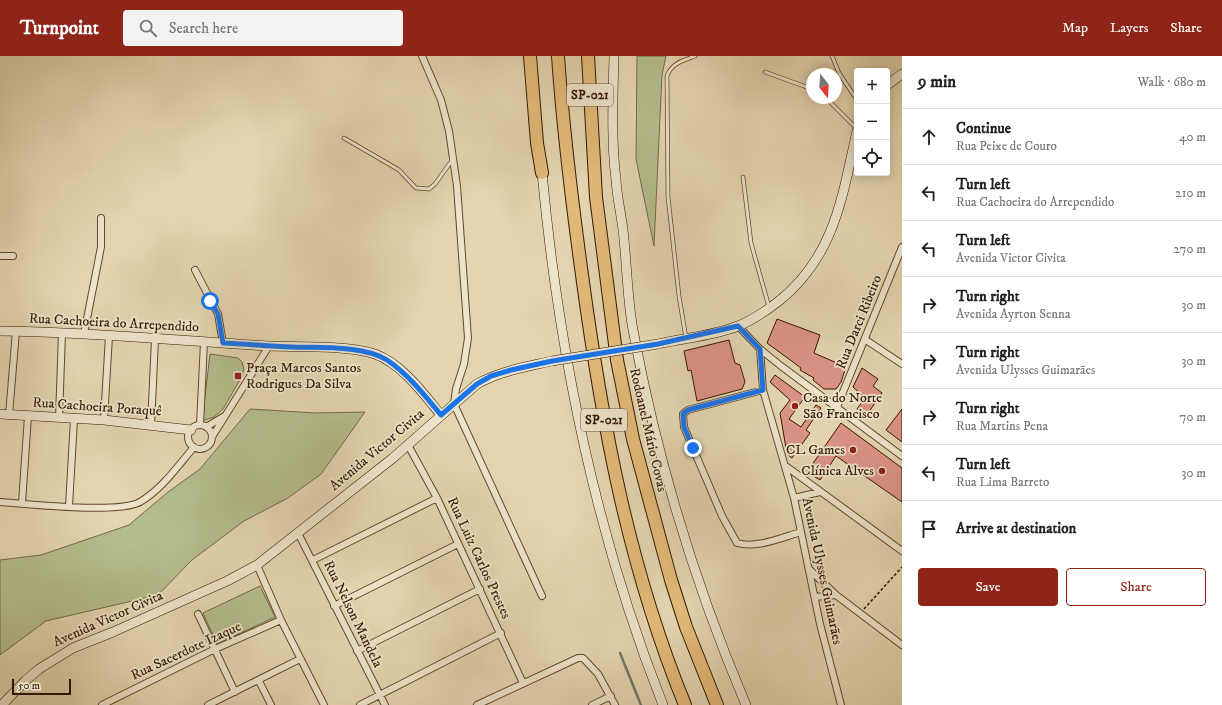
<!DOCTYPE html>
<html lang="en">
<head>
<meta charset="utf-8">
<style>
	:root { --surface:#fff; --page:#f2f2f2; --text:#222; --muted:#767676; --line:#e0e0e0; --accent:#8f2418 }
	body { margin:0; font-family:"IM FELL DW Pica",serif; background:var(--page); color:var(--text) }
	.controls { position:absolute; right:12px; top:12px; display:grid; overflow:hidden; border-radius:4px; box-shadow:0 2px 10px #0003 }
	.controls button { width:36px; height:36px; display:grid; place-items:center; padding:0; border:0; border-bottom:1px solid var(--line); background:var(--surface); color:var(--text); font:20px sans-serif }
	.compass { position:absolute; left:806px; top:12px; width:36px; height:36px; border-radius:50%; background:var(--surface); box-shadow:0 2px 10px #0003; rotate:163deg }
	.scale { position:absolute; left:12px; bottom:10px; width:59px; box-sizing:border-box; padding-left:4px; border:2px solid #351800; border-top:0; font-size:11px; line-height:14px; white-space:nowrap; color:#351800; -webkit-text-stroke:3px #ede4cc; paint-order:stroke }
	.stop { position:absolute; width:12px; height:12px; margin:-9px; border:3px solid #1a73e8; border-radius:50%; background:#fff }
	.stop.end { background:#1a73e8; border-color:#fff; box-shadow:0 1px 4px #0008 }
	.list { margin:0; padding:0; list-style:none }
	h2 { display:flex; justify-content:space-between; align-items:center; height:52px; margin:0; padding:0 16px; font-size:17px }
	h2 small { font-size:13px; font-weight:400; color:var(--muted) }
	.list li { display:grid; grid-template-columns:26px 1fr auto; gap:12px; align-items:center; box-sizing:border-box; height:56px; padding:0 16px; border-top:1px solid var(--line) }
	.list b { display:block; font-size:15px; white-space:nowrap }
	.list p { margin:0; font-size:13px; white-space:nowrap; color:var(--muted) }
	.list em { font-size:13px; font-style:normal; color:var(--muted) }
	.actions { display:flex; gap:8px; padding:12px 16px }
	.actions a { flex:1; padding:9px 0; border:1px solid var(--accent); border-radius:4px; text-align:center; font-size:14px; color:var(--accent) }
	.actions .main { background:var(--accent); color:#fff }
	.icon { flex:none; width:22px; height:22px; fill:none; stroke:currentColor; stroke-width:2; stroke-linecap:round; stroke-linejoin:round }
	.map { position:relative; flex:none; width:902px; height:649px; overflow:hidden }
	header { display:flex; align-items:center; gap:24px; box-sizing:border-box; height:56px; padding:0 20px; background:var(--accent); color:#fff }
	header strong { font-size:19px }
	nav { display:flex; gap:22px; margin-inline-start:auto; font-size:14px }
	.search { width:280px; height:36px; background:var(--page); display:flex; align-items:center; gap:10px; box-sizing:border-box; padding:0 14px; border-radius:4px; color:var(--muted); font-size:15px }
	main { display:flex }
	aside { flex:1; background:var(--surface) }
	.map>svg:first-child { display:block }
	.green { fill:#b4bd8c; stroke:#746a46 }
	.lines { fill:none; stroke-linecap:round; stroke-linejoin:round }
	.stream { stroke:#6f7967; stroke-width:2.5 }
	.building { fill:#dc9387; stroke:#351800 }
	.lane-casing { stroke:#61472c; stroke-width:4.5 }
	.street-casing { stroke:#61472c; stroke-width:8 }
	.secondary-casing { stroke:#351800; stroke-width:10 }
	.highway-casing { stroke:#351800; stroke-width:14 }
	.path { stroke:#351800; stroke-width:1.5; stroke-dasharray:3 2; stroke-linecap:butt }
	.lane { stroke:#ede4cc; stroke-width:3 }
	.street { stroke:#ede4cc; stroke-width:6 }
	.secondary { stroke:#ede4cc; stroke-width:9 }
	.highway { stroke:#e2ba78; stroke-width:12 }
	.secondary-bridge-casing { stroke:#351800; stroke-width:10; stroke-linecap:butt }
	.secondary-bridge { stroke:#ede4cc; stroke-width:9 }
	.route { stroke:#1a73e8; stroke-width:5 }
	.poi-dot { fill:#8f2418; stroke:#ede4cc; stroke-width:1.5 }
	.labels { text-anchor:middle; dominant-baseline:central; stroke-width:3.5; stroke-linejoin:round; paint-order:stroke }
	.shield { fill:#ede4cc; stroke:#6c553d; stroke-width:1 }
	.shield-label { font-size:13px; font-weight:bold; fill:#351800 }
	.street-label { font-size:14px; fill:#351800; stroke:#ede4cc }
	.poi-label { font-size:14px; fill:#351800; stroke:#ede4cc; text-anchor:start }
</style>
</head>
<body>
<header>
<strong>Turnpoint</strong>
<div class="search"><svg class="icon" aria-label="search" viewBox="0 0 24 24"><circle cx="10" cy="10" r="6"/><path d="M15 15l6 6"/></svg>Search here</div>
<nav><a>Map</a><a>Layers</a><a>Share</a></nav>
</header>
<main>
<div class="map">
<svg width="902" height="649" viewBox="0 0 902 649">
	<rect width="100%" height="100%" fill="#e4d5b0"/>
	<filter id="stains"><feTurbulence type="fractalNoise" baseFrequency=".005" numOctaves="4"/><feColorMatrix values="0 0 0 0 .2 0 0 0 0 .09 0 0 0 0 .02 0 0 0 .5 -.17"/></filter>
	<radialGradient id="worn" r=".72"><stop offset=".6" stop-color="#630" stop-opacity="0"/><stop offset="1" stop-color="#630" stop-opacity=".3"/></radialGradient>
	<path class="green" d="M637,0H666L662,19L654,190L636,103Z
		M210,298L238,302L242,306L244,313L241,322L223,353L214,361L202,365Z
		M250,353L316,357L365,356L321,418L288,442L244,465L192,504L158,539L46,565L0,599V504L41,499L129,469L168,436L200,413Z
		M260,530L275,561L217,588L203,557Z"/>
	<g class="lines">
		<path class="stream" d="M620,597L641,649"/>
	</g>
	<path class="building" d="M777,263L820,279L814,297L846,311L841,326L836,333H824L813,324L814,322L800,314L801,312L767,287Z
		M729,284L735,307L740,309L745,326L742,333L697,345L691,314L688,315L684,295Z
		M862,312L878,323L873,330L882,337L866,360L857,353L865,342L853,331Z
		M775,319L805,341L789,363L801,371L816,349L821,352L806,374L810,377L792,402L787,398L780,357L790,344L770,326Z
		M902,353V386L886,374Z
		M841,367L902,412V446L836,400L820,424L807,416Z"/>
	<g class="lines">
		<defs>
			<path id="lane" d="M832,0L839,17L857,44
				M765,16L812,33
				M826,42L857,73
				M344,82L399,114L416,132L429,133L435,128L453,103
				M743,121L751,187L769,251
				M686,282L679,240L668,141L667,20C672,7 682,5 695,0"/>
			<path id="street" d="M422,0L441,44L449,75L457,130L468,282L464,308L456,333L454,348L542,540
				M0,200H13
				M195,214L218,258L223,287
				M738,270L760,293L781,310L902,400
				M84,278L101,191V162
				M866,284L902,308
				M760,293L763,334L794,442L820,568L841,649
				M763,334L688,354L683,358L684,371L722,460L737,487C756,493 783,481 801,476
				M837,351L902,191
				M9,359L16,275
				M59,362L62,277
				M104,364L109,280
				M151,369L155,283
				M200,369L204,286
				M188 381a12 12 0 1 1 24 0a12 12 0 1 1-24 0Z
				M206,371L223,361
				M212,381L269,290
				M408,389L437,442L523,627
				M787,411L902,495
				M794,442L820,436
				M0,446C28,448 119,458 140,446C162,433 178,410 194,391
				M22,447L28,360
				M69,450L74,363
				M298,477L385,649
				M313,504L437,442
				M257,509L281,564L324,649
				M809,513L836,539L902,589
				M815,541L836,539
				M334,550L458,488
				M198,558L235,636
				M357,595L480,533
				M259,625L271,649
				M102,649L215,593L281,564
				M208,649L300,603
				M360,649L501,577
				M477,649L578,602H583L598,618L615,649
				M592,649L611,640"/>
			<path id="secondary" d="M614,0C613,41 611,83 616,124C617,141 621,157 623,174C627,207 627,241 633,274C657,403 695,529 746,649
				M887,29L902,18
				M542,117C559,298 596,480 663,649
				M0,275C90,276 179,285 269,290C298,291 348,289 375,298C402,308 423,337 441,359
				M658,288C684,282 713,280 738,270C753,264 766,255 779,245C835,200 842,141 857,75
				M0,358L104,364L191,374
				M2,649L25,625L39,613L73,592L113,576L227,525L257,509L393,402L477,328C500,315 526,311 552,305"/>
			<path id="highway" d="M530,0L537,87L542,117
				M558,0C563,73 572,146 582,219C602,367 628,510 685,649
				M588,0L596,141L617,304L633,383L671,524L686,571L717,649"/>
		</defs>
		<use href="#lane" class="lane-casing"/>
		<use href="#street" class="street-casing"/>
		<use href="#secondary" class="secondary-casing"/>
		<use href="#highway" class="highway-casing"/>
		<path class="path" d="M864,553L902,511"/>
		<use href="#lane" class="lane"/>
		<use href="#street" class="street"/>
		<use href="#secondary" class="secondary"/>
		<use href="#highway" class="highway"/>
		<defs>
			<path id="secondary-bridge" d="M552,305L658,288"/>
		</defs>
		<use href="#secondary-bridge" class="secondary-bridge-casing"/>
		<use href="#secondary-bridge" class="secondary-bridge"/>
	</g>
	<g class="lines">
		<path class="route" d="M210,245L218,258L223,287C246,288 268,290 291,291C318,292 364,289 387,304C408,318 425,340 441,359L477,328L491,320L511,314L552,305L658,288L738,270L760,293L763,334L688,354L683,358L684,371L693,392"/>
	</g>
	<g class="poi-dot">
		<rect x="234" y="316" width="8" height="8" rx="2"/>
		<circle cx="795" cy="350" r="4"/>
		<circle cx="853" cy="394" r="4"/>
		<circle cx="882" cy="415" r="4"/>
	</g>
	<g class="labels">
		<g class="shield">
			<rect x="567" y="28" width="46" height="22" rx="3"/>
			<rect x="581" y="353" width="46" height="22" rx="3"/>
		</g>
		<g class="shield-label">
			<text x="590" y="39">SP-021</text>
			<text x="604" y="364">SP-021</text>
		</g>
		<g class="street-label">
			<text transform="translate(859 266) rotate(-68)">Rua Darci Ribeiro</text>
			<text transform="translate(114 267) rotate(3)">Rua Cachoeira do Arrependido</text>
			<text transform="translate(97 351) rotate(4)">Rua Cachoeira Poraquê</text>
			<text transform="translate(648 374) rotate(77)">Rodoanel Mário Covas</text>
			<text transform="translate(377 394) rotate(-40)">Avenida Victor Civita</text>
			<text transform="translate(479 502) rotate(65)">Rua Luiz Carlos Prestes</text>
			<text transform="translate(822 515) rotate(78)">Avenida Ulysses Guimarães</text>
			<text transform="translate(353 558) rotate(64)">Rua Nelson Mandela</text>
			<text transform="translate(108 563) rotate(-24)">Avenida Victor Civita</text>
			<text transform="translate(186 595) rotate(-25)">Rua Sacerdote Izaque</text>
		</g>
		<g class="poi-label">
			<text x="246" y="312">Praça Marcos Santos<tspan x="246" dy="16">Rodrigues Da Silva</tspan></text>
			<text x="803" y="342">Casa do Norte<tspan x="803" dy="16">São Francisco</tspan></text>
			<text x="845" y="394" text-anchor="end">CL Games</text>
			<text x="874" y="415" text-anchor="end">Clínica Alves</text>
		</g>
	</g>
	<rect width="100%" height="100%" filter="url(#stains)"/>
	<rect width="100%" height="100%" fill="url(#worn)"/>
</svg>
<div class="controls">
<button>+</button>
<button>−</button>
<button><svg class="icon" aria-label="locate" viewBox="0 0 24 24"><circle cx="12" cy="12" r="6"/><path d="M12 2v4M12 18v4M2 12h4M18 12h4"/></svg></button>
</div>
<svg class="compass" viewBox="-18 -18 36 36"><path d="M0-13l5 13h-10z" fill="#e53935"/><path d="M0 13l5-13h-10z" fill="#767676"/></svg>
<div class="scale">50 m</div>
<div class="stop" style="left:210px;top:245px"></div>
<div class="stop end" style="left:693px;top:392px"></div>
</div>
<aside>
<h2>9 min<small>Walk · 680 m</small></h2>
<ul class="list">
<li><svg class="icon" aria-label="ahead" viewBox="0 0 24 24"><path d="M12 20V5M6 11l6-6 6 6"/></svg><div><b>Continue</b><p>Rua Peixe de Couro</p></div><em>40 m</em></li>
<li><svg class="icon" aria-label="left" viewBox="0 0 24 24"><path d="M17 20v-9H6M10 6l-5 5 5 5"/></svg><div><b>Turn left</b><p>Rua Cachoeira do Arrependido</p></div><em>210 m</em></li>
<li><svg class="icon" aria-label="left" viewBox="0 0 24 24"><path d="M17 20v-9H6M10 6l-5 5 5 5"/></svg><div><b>Turn left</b><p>Avenida Victor Civita</p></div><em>270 m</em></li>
<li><svg class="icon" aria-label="right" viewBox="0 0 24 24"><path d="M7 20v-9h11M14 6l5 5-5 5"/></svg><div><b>Turn right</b><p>Avenida Ayrton Senna</p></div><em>30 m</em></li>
<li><svg class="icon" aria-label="right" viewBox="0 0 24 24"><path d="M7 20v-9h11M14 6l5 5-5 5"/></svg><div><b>Turn right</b><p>Avenida Ulysses Guimarães</p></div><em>30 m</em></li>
<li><svg class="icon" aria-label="right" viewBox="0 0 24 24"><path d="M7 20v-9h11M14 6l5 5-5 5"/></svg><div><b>Turn right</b><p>Rua Martins Pena</p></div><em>70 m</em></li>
<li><svg class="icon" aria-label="left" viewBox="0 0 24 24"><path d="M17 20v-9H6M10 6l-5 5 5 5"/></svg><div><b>Turn left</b><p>Rua Lima Barreto</p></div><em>30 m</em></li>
<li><svg class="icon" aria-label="arrive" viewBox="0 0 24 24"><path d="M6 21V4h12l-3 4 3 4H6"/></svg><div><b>Arrive at destination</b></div></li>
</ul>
<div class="actions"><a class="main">Save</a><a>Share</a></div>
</aside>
</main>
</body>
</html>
